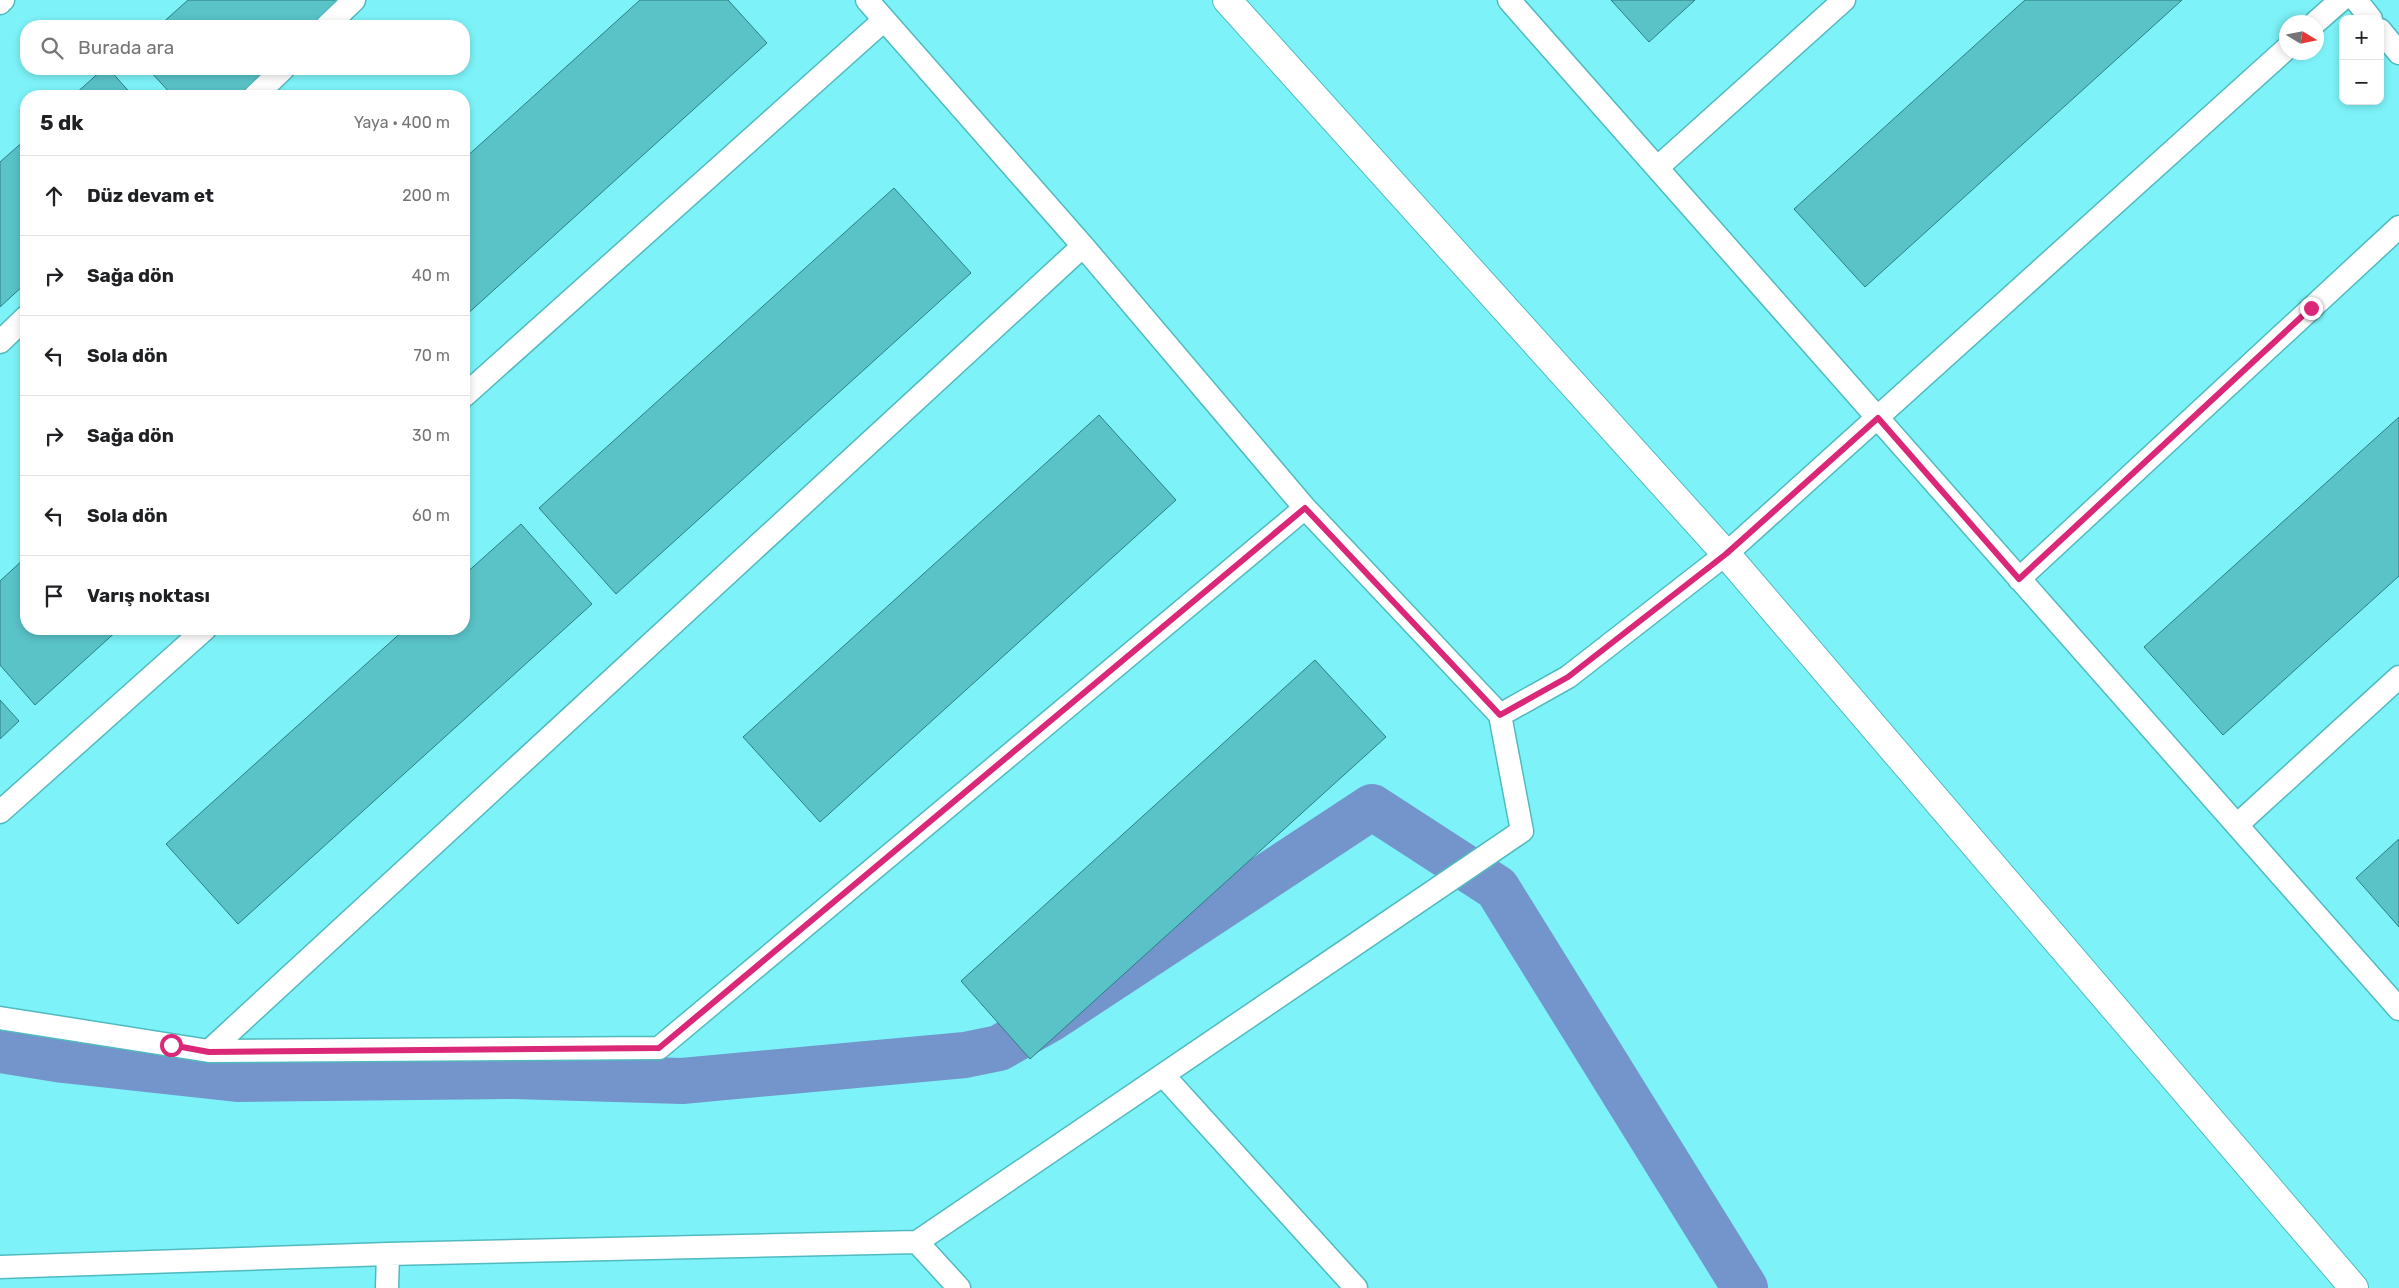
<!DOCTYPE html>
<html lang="tr">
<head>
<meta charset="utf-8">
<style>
	:root { --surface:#fff; --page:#f2f2f2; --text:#202124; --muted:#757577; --line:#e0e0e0 }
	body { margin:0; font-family:Rubik,sans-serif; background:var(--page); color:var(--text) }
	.controls { position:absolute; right:15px; top:15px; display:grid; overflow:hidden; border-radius:10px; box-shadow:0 2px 8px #0003 }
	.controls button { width:45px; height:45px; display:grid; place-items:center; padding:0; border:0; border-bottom:1px solid var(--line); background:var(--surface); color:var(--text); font:25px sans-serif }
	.compass { position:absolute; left:2279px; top:15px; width:45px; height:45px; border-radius:50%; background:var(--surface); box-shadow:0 2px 8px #0003; rotate:100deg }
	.stop { position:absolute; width:15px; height:15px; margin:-11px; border:4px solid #db2777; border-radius:50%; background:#fff }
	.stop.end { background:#db2777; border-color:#fff; box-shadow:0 1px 5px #0008 }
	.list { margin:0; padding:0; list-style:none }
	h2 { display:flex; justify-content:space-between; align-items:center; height:65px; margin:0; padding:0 20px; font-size:21px }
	h2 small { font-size:16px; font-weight:400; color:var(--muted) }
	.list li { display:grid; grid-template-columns:32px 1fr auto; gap:15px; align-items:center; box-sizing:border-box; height:80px; padding:0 20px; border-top:1px solid var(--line) }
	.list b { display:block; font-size:19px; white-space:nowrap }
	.list em { font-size:16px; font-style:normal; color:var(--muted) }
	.icon { flex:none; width:28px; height:28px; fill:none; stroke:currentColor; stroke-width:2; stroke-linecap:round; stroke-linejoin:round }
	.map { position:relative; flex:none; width:2399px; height:1288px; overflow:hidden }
	.search { position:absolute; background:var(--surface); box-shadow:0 2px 8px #0003; left:20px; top:20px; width:450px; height:55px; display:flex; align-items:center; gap:12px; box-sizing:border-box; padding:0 18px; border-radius:20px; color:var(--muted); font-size:19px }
	.panel { position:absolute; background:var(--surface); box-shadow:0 2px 8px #0003; left:20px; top:90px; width:450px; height:545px; border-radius:20px }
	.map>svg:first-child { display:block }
	.built { fill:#7df3f9; fill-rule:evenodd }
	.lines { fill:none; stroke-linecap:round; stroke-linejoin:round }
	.canal { stroke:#7395cc; stroke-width:46 }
	.building { fill:#59c3c8; stroke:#2c7e82 }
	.lane-casing { stroke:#50babf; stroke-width:25 }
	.secondary-casing { stroke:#50babf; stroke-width:30 }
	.lane { stroke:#fff; stroke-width:22 }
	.secondary { stroke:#fff; stroke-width:28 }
	.route { stroke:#db2777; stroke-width:6 }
</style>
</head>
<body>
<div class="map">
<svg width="2399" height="1288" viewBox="0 0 2399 1288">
	<rect width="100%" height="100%" fill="#a9f9fd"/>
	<path class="built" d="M0,0H2399V1288H0ZM2343,19H2380V101H2343ZM2286,22H2316V52H2286ZM26,26H464V69H26ZM26,96H464V629H26Z"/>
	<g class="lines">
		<path class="canal" d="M0,1050L63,1060L237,1079L513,1076L682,1081L965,1055L999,1048L1050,1019L1372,807L1497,888L1745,1288"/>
	</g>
	<path class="building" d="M188,0H348L319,26H159Z
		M640,0H728L767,43L464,317V159Z
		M1611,0H1695L1649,42Z
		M2025,0H2182L1865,287L1794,209Z
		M103,69H109L133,96H73Z
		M148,69H272L242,96H173Z
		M26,139V283L0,307V162Z
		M894,188L971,273L616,594L539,508Z
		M1099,415L1176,500L820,822L743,737Z
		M2399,417V576L2223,735L2144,647Z
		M521,524L592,604L238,924L166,844L405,629H464V575Z
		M26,557V629H119L35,705L0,665V581Z
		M1315,660L1386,737L1030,1059L961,981Z
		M0,700L19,721L0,739Z
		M2399,839V927L2356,878Z"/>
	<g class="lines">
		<defs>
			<path id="lane" d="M1509,0L2399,1009
				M2356,0L2371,19
				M0,3L3,0
				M2316,22L2341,0
				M327,26L354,0
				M2380,30L2399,53
				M255,96L283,69
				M1657,168L1844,0
				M0,342L26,317
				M464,396L884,20
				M2019,579L2399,227
				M1500,715L1568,677L1726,554L2286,49
				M0,812L205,629
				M2237,825L2399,677
				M0,1018L209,1051L659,1048L1305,508
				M209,1051L1083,246
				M1163,1075L1356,1288
				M917,1242L959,1288
				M0,1267L388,1254L917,1242L1522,831L1500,715L1305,508L1083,246L867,0
				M387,1288L388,1254"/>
			<path id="secondary" d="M1227,0L1726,554L2354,1288"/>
		</defs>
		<use href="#lane" class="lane-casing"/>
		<use href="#secondary" class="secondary-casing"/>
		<use href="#lane" class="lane"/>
		<use href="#secondary" class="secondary"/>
	</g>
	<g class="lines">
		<path class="route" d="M171,1045L209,1052L659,1048L1305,508L1500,715L1568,677L1726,554L1878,418L2019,579L2311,308"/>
	</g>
</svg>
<div class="controls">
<button>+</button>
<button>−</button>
</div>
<svg class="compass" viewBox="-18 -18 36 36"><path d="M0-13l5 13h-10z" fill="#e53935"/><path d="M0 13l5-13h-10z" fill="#757577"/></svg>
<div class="stop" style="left:171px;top:1045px"></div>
<div class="stop end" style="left:2311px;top:308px"></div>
<div class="search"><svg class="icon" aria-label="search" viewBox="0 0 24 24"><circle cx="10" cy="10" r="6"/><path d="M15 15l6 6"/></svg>Burada ara</div>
<section class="panel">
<h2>5 dk<small>Yaya · 400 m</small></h2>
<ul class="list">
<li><svg class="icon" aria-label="ahead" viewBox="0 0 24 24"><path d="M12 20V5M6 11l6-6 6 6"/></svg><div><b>Düz devam et</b></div><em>200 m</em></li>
<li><svg class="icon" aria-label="right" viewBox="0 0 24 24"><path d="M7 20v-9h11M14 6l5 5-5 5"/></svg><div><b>Sağa dön</b></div><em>40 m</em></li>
<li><svg class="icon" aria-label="left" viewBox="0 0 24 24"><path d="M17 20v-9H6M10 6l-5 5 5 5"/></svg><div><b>Sola dön</b></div><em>70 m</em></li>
<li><svg class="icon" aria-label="right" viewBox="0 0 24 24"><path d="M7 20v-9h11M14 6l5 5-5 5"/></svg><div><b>Sağa dön</b></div><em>30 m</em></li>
<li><svg class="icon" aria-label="left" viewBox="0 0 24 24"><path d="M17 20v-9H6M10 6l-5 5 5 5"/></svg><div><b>Sola dön</b></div><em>60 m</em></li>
<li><svg class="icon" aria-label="arrive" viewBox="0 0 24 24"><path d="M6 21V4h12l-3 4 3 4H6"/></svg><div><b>Varış noktası</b></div></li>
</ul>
</section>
</div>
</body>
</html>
